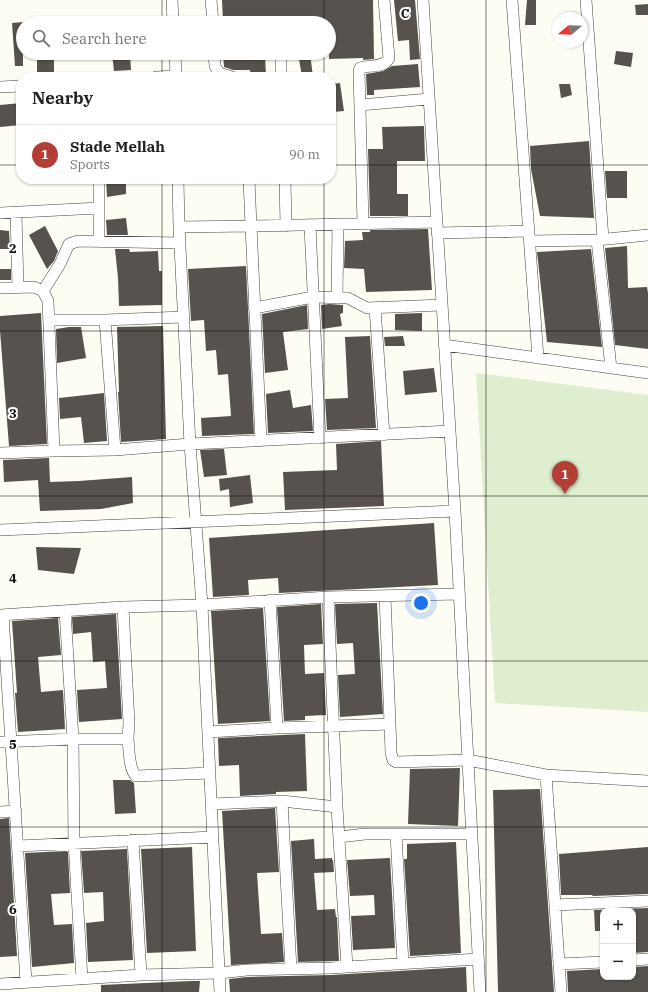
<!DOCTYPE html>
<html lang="en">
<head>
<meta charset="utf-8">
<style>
	:root { --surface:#fff; --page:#f2f2f2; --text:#222; --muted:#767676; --line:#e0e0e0; --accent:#b33e34 }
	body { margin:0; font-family:"IBM Plex Serif",serif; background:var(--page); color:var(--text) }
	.controls { position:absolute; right:12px; bottom:12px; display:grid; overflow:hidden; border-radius:8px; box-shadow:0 1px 3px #0004 }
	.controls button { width:36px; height:36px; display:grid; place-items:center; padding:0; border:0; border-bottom:1px solid var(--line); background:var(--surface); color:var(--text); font:20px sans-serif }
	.compass { position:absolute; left:552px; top:12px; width:36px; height:36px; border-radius:50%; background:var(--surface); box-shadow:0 1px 3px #0004; rotate:251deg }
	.you { position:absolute; left:421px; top:603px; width:14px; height:14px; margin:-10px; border:3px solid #fff; border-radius:50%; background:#1a73e8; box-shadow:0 0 0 6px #1a73e833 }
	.badge { display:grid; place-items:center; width:26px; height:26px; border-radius:50%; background:var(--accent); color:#fff; font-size:13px; font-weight:700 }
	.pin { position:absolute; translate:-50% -33px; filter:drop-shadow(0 1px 2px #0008) }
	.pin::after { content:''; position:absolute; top:21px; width:14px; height:12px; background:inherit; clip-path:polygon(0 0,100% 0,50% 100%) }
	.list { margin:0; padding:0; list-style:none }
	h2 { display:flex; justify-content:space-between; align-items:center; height:52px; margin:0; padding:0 16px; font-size:17px }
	h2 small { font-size:13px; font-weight:400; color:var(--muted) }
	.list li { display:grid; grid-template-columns:26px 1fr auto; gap:12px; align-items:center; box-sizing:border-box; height:60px; padding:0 16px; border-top:1px solid var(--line) }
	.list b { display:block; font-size:15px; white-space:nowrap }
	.list p { margin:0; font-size:13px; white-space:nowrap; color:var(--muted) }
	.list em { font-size:13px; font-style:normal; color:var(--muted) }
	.icon { flex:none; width:22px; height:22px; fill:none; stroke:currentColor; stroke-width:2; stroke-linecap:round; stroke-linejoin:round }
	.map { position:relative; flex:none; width:648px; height:992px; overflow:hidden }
	.search { position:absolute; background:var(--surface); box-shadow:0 1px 3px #0004; left:16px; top:16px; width:320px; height:44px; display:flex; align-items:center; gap:10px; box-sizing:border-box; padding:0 14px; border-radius:22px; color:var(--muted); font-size:15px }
	.panel { position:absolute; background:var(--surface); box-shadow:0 1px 3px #0004; left:16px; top:72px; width:320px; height:112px; border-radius:16px }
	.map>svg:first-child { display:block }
	.pitch { fill:#e0eed0 }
	.building { fill:#57524d }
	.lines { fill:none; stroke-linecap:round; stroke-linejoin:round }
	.minor-casing { stroke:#434343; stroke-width:12 }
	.minor { stroke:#fff; stroke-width:11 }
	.grid { fill:none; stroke:#101010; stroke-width:1; stroke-opacity:0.55 }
	.grid-label { font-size:13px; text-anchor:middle; font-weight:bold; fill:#101010; stroke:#fff; stroke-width:4; stroke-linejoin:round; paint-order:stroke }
</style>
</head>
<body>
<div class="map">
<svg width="648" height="992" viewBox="0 0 648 992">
	<rect width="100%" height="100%" fill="#fefdf3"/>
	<path class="pitch" d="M476,373L648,395V712L495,703Z"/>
	<path class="building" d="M222,0H373L374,59L363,60V58L329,59V23H223Z
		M394,0H415L420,59L410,60L409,40L398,41Z
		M527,0H536V25H525Z
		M648,4V15H636L635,5Z
		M23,22V66H15L12,23Z
		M616,51L633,53L631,67L614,64Z
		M37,53H54V76H50L51,77H37Z
		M112,53H130L131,70L114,71Z
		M223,53H265L266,77H250V70H233L224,67Z
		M298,53H310L313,77H302Z
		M418,64L420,87L374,90V95H367L366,74L383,71L392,66Z
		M340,83L344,111L333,112L331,84Z
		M559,84H570L572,95L561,98Z
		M21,103V125L0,127V105Z
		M424,126L425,161H397V194H408V216H370L368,149H383L382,127Z
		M589,141L594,218L540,216L531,169L530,146Z
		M605,171H627V198H607Z
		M106,179H126V194L107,197Z
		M126,218L128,235H107L106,220Z
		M45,226L58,251L54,261L47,269L29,235Z
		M428,229L432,290L366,292L364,269L344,268L345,241L363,240L362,232H370V230Z
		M0,230L9,231L10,249H0Z
		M627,246L628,288L647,287L648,293V349L615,345L605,248Z
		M115,249H129L130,252L158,251L159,271H162V305L119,306L118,278Z
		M591,249L602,347L547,342L537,252Z
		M246,266L254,434L202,436L201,418L231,416L228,374L218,375L216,350L206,351L204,320L191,321L188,269Z
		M0,269H11V280H0Z
		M329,304L343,305V313L340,314L342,326L322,329L321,305Z
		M307,305L308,329L283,332L288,370L265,373L262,314Z
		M41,313L47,444L9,446L0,331V316Z
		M422,313V331L395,330V314Z
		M163,326L166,439L121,442L118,392H119L117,327Z
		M69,327H81L86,358L57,363L56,329Z
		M370,336L376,428L327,430L325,399L348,398L345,337Z
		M403,336L405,346H385L384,337Z
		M434,368L437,392L405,395L403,371Z
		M290,390L293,408L311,405L313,431L268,433L266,394Z
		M104,393L107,441L84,443L81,417L60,419L59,398Z
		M381,441L384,506L285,510L283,472L337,470L336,444Z
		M224,449L227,475L204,477L200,450Z
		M49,458L50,482L79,481L132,477L133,503L101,509L40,511L38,480L4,482L3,460Z
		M250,475L253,503L230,507L229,489L220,491L219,479Z
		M434,523L438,585L279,593L278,578L248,580L249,595L213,597L209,538Z
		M36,547L81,548L74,574L38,570Z
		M377,603L383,714L340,717L338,675L355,674L353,643L337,644L335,604Z
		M321,604L323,644L304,645L305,674L324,673L326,715L305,716V720L284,721L277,607Z
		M263,608L270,721L218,724L211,611Z
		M116,614L122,719L79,722L77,690L107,688L105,661L93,662L91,632L73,634L72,617Z
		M58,618L61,655L38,657L41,692L63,690L65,729L18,732L15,693H17L12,621Z
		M305,734L307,791L276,792V794L240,796L239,765L219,766L218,738Z
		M460,768L458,826L408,824L410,769Z
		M113,780H130L134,783L136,813L115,814Z
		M540,789L554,992H498L493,790Z
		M275,808L279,872L257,873L261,934L282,933L284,962L231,965L222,811Z
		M9,818L17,956L0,957V819Z
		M314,839L315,859L332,858V860H333L334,872L314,873L317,910L335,909L336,917H337L339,961L298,962L291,841Z
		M456,842L461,953L410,956L404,859H407V844Z
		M192,847L196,951L147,953L141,849Z
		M648,847V894L593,896L592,895H561L559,854Z
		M127,849L133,960L88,962L86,923L104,921L103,892L84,893L81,851Z
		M66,851L68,852L70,893L51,894L54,925L72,924L74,963L32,967L25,853Z
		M390,858L395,948L353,950L351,916L375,915L374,895L350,896L347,860Z
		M648,908V952L633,953V911H603V931H595L594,910Z
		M648,966V992H568L567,971L603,969V977H633V967Z
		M466,967L467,992H230L229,979L247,977L331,975Z
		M191,981H200L199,992H101V985Z"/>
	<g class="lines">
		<defs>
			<path id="minor" d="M172,0L173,23
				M211,0L213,23
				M423,0L455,511L480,992
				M512,0L538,358
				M586,0L603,239
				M175,53L176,77
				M214,53L215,66L219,73L232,77
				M281,58V77
				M156,77L176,76
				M0,87L21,86
				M360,105L429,99
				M178,179L179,227L190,444L202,605L220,992
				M285,179L286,226
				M99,208V241
				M0,213L99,208V179
				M16,213L18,287
				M363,223L359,71L360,68C369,65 385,68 389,58L384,0
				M310,226L320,438
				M179,227L251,226L249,179
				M437,233L529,231
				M597,240L611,368
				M530,241L597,240L648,235
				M0,288L34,287L43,291L48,301L54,451L115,450L190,444L450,431
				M43,291L60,264L69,244L78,241L180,243
				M337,298L338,224
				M254,308L313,297L348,298L367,308L442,305
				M375,308L384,435
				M49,320H105L115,450
				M105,320L184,317
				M444,345L648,373
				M261,441L251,226L437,222
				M0,453L54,451
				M0,530L455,511
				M328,597L337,807
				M65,611L73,739L74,843L82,979
				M0,615L123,607L202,605L328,597L459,594
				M3,615L26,982
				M390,724L391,753L393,760L396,762L468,760L546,775L648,781
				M277,728L390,724L385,596
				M208,732L277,728L270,600
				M128,739C129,748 129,770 136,776L210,773
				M0,742L73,739H128L129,723L123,607
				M546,775L561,992
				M282,801L337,807L347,967
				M212,804L282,801L291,969
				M0,812L16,811
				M396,834L403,964
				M339,837L365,834H472
				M133,840L141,975
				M18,846L213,837
				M555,905L648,901
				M633,960L648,959
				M559,964L603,962
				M0,984L141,975L219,973L247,970L331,968L478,959"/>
		</defs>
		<use href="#minor" class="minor-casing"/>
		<use href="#minor" class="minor"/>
	</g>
	<path class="grid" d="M162,0V23M324,0V23M486,0V992M162,53V77M324,53V77M0,165H21M331,165H648M162,179V992M324,179V992M0,331H648M0,496H648M0,661H648M0,827H648"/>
	<g class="grid-label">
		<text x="405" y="18">C</text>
		<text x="13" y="253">2</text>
		<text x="13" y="418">3</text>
		<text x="13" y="583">4</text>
		<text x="13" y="749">5</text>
		<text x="13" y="914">6</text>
	</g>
</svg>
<div class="controls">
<button>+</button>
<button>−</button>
</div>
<svg class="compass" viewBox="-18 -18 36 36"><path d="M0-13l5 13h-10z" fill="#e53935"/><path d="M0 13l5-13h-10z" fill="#767676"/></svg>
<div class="you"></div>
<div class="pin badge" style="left:565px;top:494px">1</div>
<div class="search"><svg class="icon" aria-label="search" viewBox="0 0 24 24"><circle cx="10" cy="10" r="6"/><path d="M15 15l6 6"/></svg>Search here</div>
<section class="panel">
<h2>Nearby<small></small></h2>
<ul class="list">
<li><span class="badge">1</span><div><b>Stade Mellah</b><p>Sports</p></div><em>90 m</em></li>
</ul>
</section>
</div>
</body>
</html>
